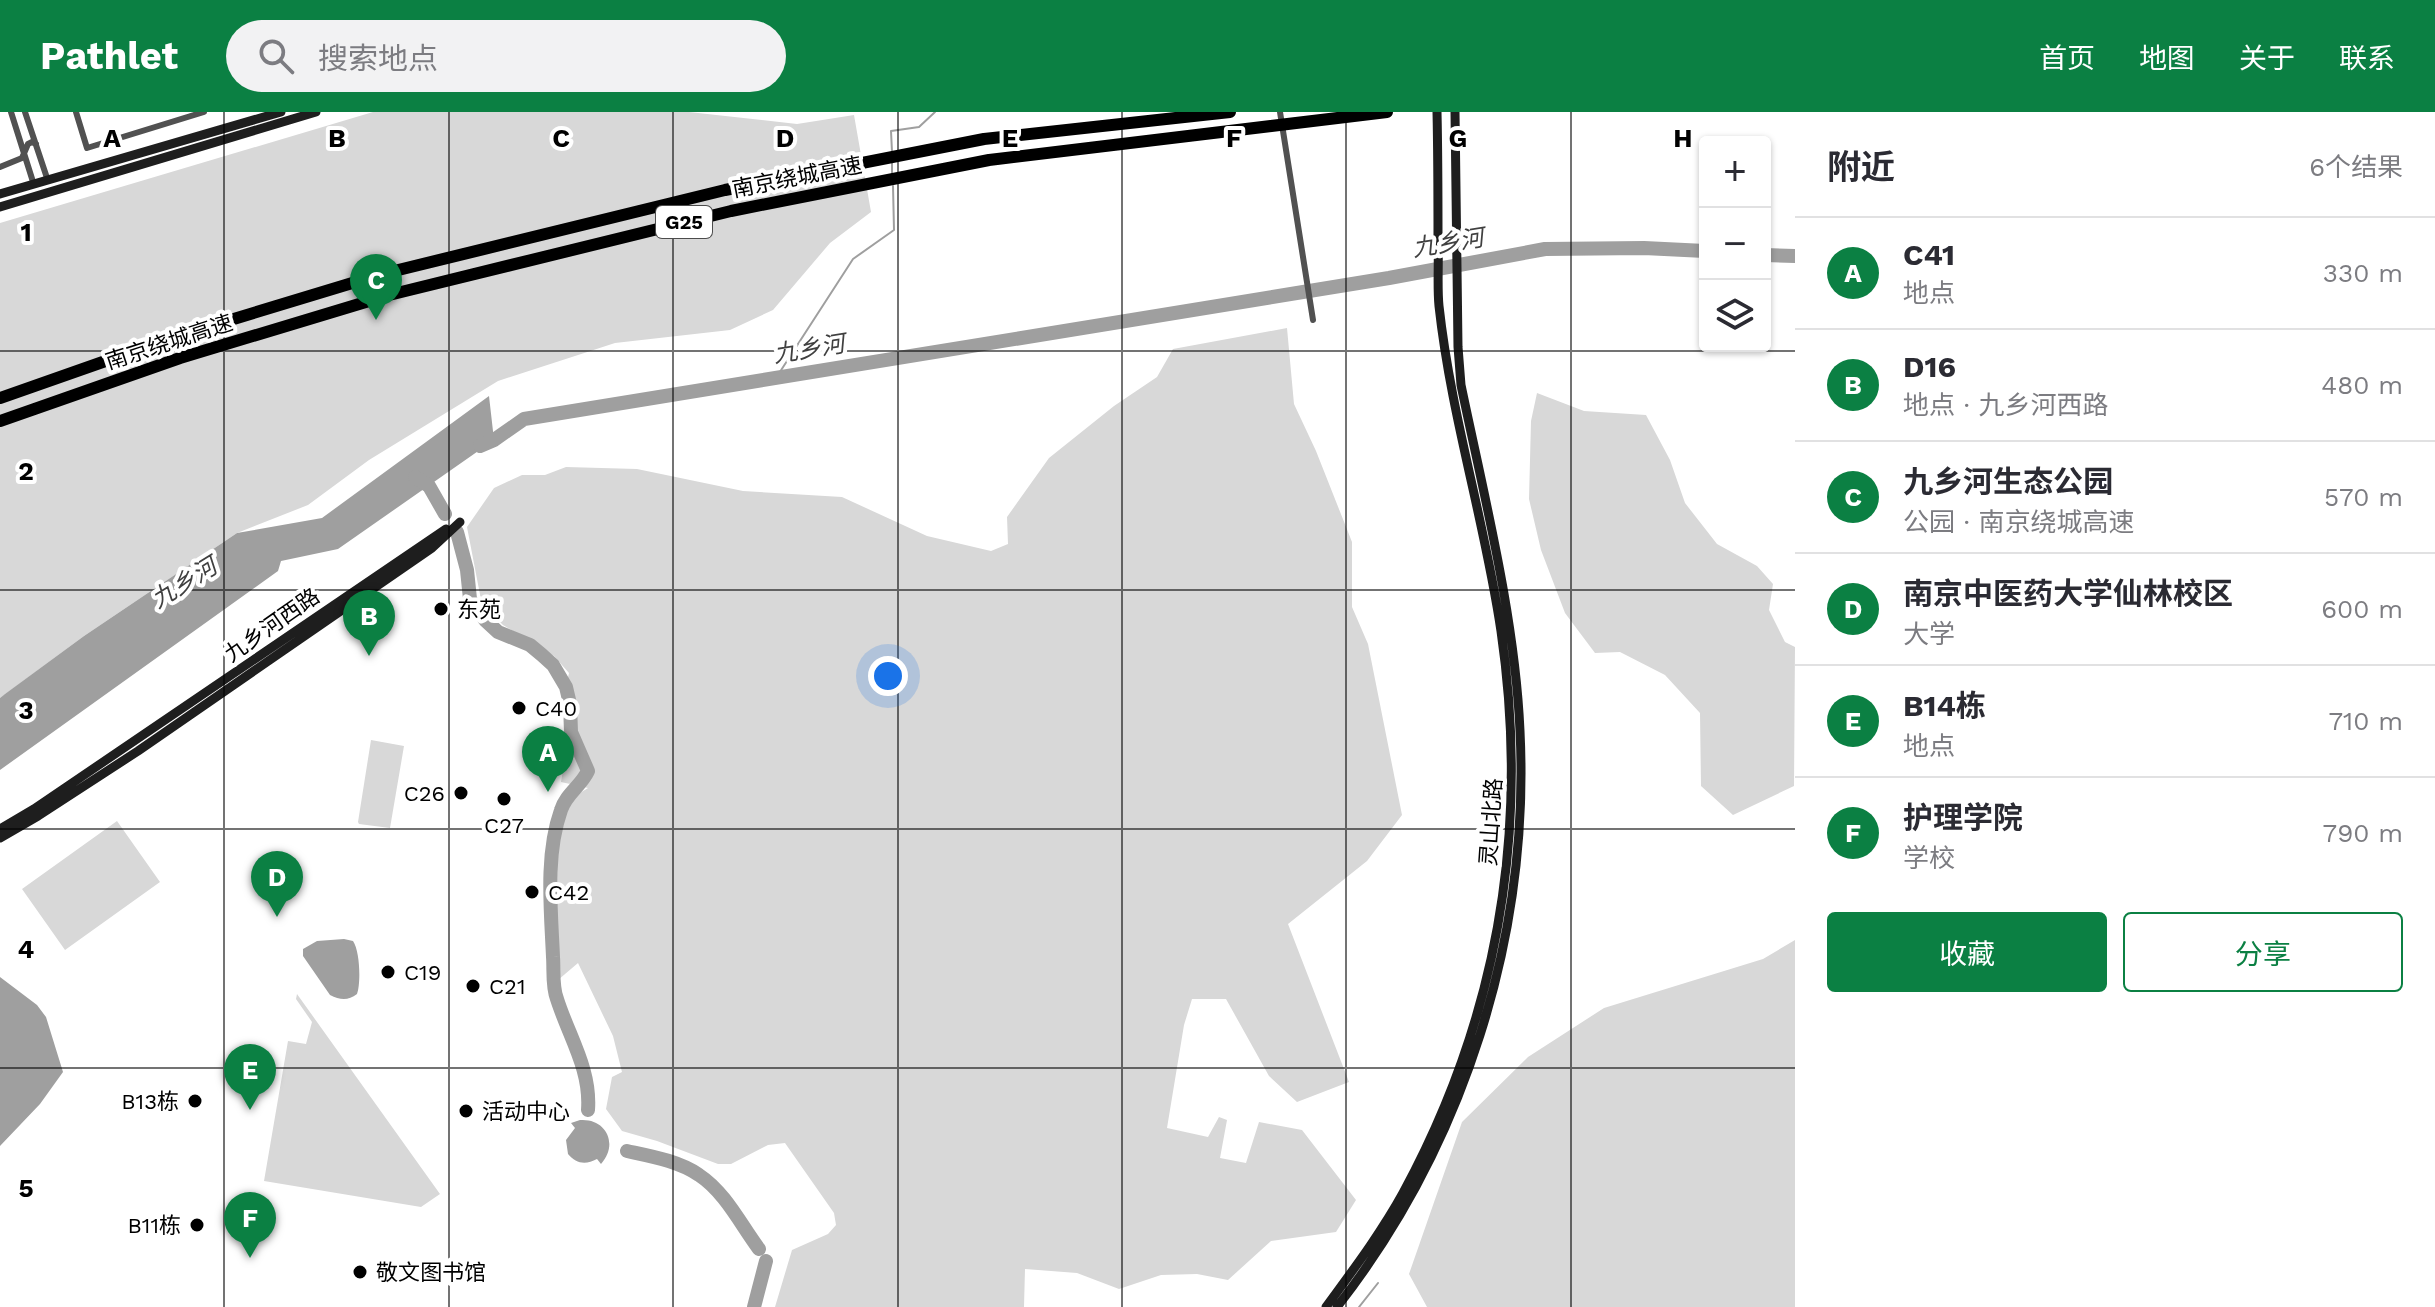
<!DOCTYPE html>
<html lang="zh">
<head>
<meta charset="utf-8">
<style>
	:root { --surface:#fff; --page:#f2f2f3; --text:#2b2b33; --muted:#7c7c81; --line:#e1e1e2; --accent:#0b8043 }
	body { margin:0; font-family:"Work Sans","Noto Sans SC",sans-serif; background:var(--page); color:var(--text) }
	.controls { position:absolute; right:24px; top:24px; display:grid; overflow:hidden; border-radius:8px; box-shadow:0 2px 6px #0004 }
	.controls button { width:72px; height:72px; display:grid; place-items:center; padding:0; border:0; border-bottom:2px solid var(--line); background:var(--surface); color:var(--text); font:40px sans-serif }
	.you { position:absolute; left:888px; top:564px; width:28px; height:28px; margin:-20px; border:6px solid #fff; border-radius:50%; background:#1a73e8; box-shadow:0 0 0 12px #1a73e833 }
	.badge { display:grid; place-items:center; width:52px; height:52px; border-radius:50%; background:var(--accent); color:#fff; font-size:26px; font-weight:700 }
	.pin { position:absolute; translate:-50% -66px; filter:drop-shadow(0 2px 4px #0008) }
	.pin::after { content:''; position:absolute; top:42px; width:28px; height:24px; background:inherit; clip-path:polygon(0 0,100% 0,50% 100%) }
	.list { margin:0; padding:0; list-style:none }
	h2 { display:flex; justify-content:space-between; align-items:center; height:104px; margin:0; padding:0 32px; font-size:34px }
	h2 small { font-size:26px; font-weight:400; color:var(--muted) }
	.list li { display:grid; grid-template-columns:52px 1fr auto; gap:24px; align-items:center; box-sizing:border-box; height:112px; padding:0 32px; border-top:2px solid var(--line) }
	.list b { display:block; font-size:30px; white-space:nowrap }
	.list p { margin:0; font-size:26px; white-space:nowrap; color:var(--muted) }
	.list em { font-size:26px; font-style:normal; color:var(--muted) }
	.actions { display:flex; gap:16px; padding:24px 32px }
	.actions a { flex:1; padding:18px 0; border:2px solid var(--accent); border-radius:8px; text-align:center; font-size:28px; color:var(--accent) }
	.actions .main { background:var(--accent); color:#fff }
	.icon { flex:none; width:44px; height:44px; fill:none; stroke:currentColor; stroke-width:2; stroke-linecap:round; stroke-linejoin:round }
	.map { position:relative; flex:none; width:1795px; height:1195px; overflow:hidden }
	header { display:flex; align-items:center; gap:48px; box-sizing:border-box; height:112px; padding:0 40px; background:var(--accent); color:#fff }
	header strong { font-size:38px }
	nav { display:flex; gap:44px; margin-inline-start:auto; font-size:28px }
	.search { width:560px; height:72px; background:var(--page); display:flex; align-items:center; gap:20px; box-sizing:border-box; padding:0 28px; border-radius:44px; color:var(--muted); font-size:30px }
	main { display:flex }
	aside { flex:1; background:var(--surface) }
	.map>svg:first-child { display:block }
	.green { fill:#d8d8d8 }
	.water { fill:#9f9f9f }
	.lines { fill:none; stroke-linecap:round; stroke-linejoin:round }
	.stream { stroke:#9f9f9f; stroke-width:2 }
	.river { stroke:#9f9f9f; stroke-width:14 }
	.minor { stroke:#515151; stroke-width:6 }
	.secondary { stroke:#1e1e1e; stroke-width:9 }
	.motorway { stroke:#000; stroke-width:12 }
	.grid { fill:none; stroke:#000; stroke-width:2; stroke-opacity:0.55 }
	.poi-dot { fill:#000; stroke:#fff; stroke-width:3 }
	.labels { text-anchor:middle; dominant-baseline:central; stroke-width:8; stroke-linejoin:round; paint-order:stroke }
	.shield { fill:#fff; stroke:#4c4c4c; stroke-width:2 }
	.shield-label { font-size:20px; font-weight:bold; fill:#000 }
	.street-label { font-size:22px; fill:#000; stroke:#fff }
	.poi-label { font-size:22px; fill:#000; stroke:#fff; text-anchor:start }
	.water-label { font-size:24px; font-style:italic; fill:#404040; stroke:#fff }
	.grid-label { font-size:26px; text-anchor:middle; font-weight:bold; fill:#000; stroke:#fff; stroke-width:8; stroke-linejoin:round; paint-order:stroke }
</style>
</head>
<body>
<header>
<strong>Pathlet</strong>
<div class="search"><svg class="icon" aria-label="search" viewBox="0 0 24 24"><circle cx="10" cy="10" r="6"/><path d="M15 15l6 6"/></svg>搜索地点</div>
<nav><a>首页</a><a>地图</a><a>关于</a><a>联系</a></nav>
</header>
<main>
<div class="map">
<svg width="1795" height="1195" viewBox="0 0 1795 1195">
	<rect width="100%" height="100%" fill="#fff"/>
	<path class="green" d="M373,0H689L797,12L854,3L871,100L830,131L773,198L730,218L615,231L498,269L369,348L308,393L237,421L84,524L0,586V111Z
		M1287,216L1294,292L1316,339L1352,430V495L1368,532L1402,703L1367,749L1288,812L1349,970L1297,990L1269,964L1226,887H1192L1184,913L1167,1016L1208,1025L1219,1005L1227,1008L1220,1046L1246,1051L1259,1010L1302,1018L1356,1088L1336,1120L1271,1129L1228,1168L1197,1162L1161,1163L1119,1177L1077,1161L1025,1157L1024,1195H775L792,1138L828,1122L836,1113L834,1101L785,1031L768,1033L731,1052H718L657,1029L622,1019L606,997L612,965L622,960L613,924L578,851L558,868C557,831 550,719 569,691C573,684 582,680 588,676L561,670L566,640L574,633L566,608L560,600L569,561L554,544L503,513L482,493L467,415L494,376L522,363H545L566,355L637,357L743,379L842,385L927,424L991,439L1008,432L1007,405L1049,346L1114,294L1157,265L1173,237Z
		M1537,281L1584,299L1646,303L1670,348L1685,391L1717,432L1757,454L1773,472L1769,498L1785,530L1795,535L1794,674L1733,703L1701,674L1700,601L1665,563L1620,540L1595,541L1565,501L1541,438L1529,387L1531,309Z
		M371,628L404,634L390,716L359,712L358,710Z
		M117,709L160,770L65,838L22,777Z
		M1795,828V1195H1427L1409,1162L1462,1010L1528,945L1604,896L1763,847Z
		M297,882L440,1082L421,1095L264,1069L288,929L306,932L312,910L296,887Z"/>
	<path class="water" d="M489,284L494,328L338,437L281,449L278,459L0,658V586L5,582L84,524L237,421L322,406Z
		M344,827L353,829C360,839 361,871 357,882C348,889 340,888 330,883L303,844V837L317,829Z
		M0,865L37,893L46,905L63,960L40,992L0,1034Z
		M580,1008C606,1006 619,1032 601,1052L597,1047C586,1053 576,1052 568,1042L566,1028L575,1016L571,1011Z"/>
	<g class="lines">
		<path class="stream" d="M892,40L891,19L919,15L935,0
			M892,50V64
			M776,266L853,147L894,118L893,74
			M1359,1195L1378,1171"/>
		<path class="river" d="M1765,143L1795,144
			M480,334L494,328L524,307L1389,166L1545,137L1644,136L1705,139
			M415,365L429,374L445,402
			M457,420L467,458L470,487L485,508L498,520L530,533L542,543L553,553L566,575L570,592L571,620L588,659C581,674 566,682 561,698C545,743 551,798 553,845C554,858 552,875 557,887C569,925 591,957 588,998
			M627,1039C650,1044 679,1049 699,1063C725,1080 741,1113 759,1137
			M754,1195L766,1149"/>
		<path class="minor" d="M11,0L34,73
			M25,0L48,69
			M76,0L87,36L204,0
			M1280,0L1313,208
			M0,55L22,46L28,32L32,30L36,32"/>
		<path class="secondary" d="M0,82L281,0
			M0,95L316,0
			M0,717L34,697L446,417
			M0,726L38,704L138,639L432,436L460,410
			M1326,1195C1353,1158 1381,1121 1403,1081C1499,904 1530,718 1501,519C1485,410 1451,304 1439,194C1437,173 1439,152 1438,131C1438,88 1438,44 1437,0
			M1337,1195C1464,1033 1530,825 1520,619C1515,505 1484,384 1461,273L1458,235L1455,0"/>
		<path class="motorway" d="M0,286L171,226L382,162L725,78L984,27L1230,0
			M0,309L180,246L389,183L731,99L989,48L1387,0"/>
	</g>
	<path class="grid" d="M224,0V1195M449,0V1195M673,0V1195M898,0V1195M1122,0V1195M1346,0V1195M1571,0V1195M0,239H1795M0,478H1795M0,717H1795M0,956H1795"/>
	<g class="poi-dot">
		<circle cx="441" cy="497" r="8"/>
		<circle cx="519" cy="596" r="8"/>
		<circle cx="461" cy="681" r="8"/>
		<circle cx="504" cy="687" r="8"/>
		<circle cx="532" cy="780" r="8"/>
		<circle cx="388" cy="860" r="8"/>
		<circle cx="473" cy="874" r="8"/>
		<circle cx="195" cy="989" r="8"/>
		<circle cx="466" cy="999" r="8"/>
		<circle cx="197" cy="1113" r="8"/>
		<circle cx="360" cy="1160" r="8"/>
	</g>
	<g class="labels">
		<rect class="shield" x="656" y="94" width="56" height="32" rx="6"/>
		<g class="shield-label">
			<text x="684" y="110">G25</text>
		</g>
		<g class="street-label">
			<text transform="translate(797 65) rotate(-11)">南京绕城高速</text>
			<text transform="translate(169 230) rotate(-18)">南京绕城高速</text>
			<text transform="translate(272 513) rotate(-35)">九乡河西路</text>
			<text transform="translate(1491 710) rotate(-86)">灵山北路</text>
		</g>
		<g class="poi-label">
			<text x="457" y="497">东苑</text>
			<text x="535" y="596">C40</text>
			<text x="445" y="681" text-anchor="end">C26</text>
			<text x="504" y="713" text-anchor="middle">C27</text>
			<text x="548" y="780">C42</text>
			<text x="404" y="860">C19</text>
			<text x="489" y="874">C21</text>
			<text x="179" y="989" text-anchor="end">B13栋</text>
			<text x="482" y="999">活动中心</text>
			<text x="181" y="1113" text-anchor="end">B11栋</text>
			<text x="376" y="1160">敬文图书馆</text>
		</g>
		<g class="water-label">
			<text transform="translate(1448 131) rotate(-9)">九乡河</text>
			<text transform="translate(809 237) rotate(-9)">九乡河</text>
			<text transform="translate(184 471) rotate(-32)">九乡河</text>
		</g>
	</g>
	<g class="grid-label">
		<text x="112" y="35">A</text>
		<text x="337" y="35">B</text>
		<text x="561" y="35">C</text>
		<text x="785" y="35">D</text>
		<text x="1010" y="35">E</text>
		<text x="1234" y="35">F</text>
		<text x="1458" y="35">G</text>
		<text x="1683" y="35">H</text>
		<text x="26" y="129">1</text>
		<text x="26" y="368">2</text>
		<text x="26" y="607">3</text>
		<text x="26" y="846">4</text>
		<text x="26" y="1085">5</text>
	</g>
</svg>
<div class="controls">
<button>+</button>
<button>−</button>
<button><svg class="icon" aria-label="layers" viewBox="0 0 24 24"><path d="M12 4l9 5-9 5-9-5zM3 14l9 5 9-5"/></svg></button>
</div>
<div class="you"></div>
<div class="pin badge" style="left:548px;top:680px">A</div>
<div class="pin badge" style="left:369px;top:544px">B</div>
<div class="pin badge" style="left:376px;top:208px">C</div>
<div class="pin badge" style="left:277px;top:805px">D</div>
<div class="pin badge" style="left:250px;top:998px">E</div>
<div class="pin badge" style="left:250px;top:1146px">F</div>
</div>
<aside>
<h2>附近<small>6个结果</small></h2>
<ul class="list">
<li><span class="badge">A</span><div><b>C41</b><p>地点</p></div><em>330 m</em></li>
<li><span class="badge">B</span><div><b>D16</b><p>地点 · 九乡河西路</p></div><em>480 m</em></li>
<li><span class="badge">C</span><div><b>九乡河生态公园</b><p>公园 · 南京绕城高速</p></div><em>570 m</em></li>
<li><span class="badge">D</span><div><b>南京中医药大学仙林校区</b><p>大学</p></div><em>600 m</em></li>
<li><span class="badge">E</span><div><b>B14栋</b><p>地点</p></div><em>710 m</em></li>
<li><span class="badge">F</span><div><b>护理学院</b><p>学校</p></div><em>790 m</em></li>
</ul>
<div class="actions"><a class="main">收藏</a><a>分享</a></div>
</aside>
</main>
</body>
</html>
